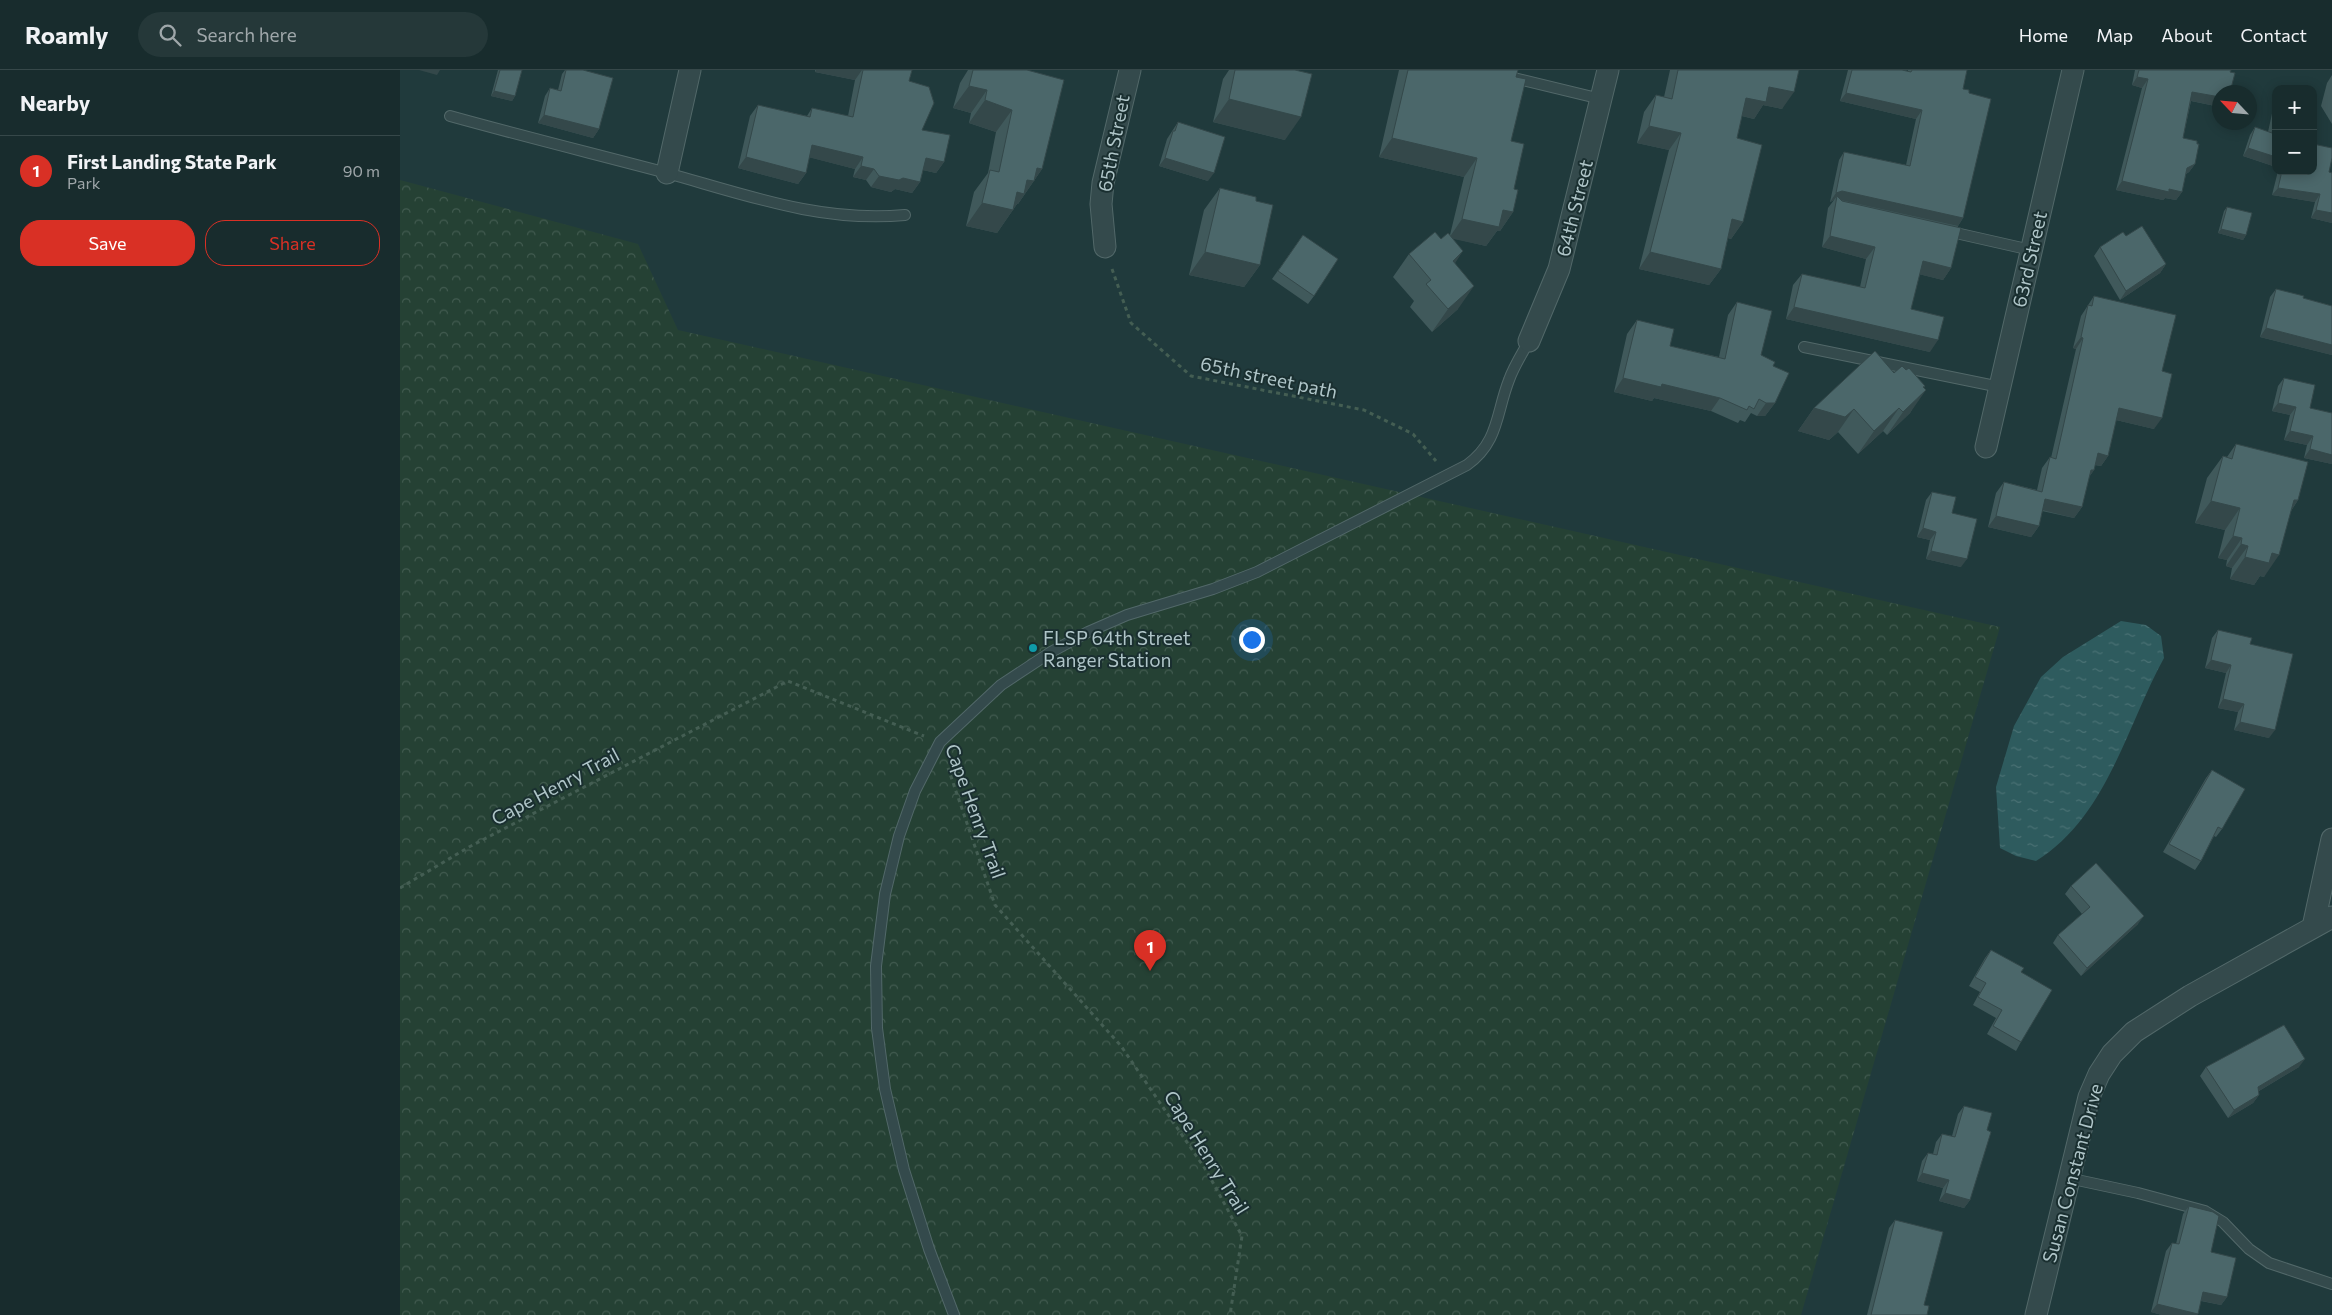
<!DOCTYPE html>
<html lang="en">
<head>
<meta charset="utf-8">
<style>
	:root { --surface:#182c2d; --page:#253839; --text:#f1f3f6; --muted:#9fa7aa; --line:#364849; --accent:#d93025 }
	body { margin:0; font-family:Commissioner,sans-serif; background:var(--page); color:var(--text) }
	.controls { position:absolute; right:15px; top:15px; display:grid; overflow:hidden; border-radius:10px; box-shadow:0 2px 12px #0003 }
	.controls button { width:45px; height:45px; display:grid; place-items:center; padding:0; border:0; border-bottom:1px solid var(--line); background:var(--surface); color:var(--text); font:25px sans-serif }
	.compass { position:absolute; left:1812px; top:15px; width:45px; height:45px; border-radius:50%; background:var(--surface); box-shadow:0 2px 12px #0003; rotate:296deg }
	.you { position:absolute; left:851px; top:569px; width:18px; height:18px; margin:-12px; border:4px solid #fff; border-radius:50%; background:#1a73e8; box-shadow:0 0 0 8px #1a73e833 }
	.badge { display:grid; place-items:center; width:32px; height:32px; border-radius:50%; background:var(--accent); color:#fff; font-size:16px; font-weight:700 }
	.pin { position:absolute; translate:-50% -41px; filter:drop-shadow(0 1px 2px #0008) }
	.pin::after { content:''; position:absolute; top:26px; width:18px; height:15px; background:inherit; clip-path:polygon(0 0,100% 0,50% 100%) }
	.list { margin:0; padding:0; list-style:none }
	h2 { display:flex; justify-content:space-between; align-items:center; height:65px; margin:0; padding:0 20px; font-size:21px }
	h2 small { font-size:16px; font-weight:400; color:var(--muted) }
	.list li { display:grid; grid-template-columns:32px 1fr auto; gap:15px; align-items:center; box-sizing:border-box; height:70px; padding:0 20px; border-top:1px solid var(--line) }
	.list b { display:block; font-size:19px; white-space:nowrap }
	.list p { margin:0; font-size:16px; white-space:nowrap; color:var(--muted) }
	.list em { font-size:16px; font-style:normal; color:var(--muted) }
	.actions { display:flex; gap:10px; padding:15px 20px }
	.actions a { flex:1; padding:11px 0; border:1px solid var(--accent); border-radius:20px; text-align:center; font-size:18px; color:var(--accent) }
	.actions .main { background:var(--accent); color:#fff }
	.icon { flex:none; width:28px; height:28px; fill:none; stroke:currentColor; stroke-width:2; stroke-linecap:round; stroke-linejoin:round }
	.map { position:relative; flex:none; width:1932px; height:1245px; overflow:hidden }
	header { display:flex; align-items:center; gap:30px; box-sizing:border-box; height:70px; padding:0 25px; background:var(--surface); border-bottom:1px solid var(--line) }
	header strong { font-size:24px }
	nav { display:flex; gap:28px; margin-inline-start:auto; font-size:18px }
	.search { width:350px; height:45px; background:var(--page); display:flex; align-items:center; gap:12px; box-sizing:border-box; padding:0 18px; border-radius:28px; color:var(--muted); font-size:19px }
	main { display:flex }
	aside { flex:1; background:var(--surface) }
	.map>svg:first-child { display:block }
	.park { fill:url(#park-crowns) }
	.water { fill:url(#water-ripples) }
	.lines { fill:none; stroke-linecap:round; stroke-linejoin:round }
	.service-casing { stroke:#526869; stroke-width:12 }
	.minor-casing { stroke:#526869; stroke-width:23 }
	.path { stroke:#445e53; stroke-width:3; stroke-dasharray:4 4; stroke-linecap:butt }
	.service { stroke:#344a4c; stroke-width:10 }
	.minor { stroke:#344a4c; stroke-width:21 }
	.wall { fill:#40595b }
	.shaded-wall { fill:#34484a }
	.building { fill:#4b676a; stroke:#34484a }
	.culture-dot { fill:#0f9aa8; stroke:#1a2f30; stroke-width:2 }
	.labels { text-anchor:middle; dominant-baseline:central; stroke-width:4; stroke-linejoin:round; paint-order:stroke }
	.street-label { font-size:19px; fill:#afc5c8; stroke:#1a2f30 }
	.poi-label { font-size:19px; fill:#afc5c8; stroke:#1a2f30; text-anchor:start }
</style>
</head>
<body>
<header>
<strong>Roamly</strong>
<div class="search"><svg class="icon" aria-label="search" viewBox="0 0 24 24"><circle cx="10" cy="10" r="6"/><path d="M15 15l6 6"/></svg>Search here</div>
<nav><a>Home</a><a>Map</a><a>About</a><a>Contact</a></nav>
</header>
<main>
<aside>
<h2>Nearby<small></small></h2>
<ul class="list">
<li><span class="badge">1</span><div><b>First Landing State Park</b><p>Park</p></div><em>90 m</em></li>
</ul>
<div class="actions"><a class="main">Save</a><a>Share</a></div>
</aside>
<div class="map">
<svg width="1932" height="1245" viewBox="0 0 1932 1245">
	<defs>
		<pattern id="park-crowns" width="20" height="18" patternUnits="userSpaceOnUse" patternTransform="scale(1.25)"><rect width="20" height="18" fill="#254134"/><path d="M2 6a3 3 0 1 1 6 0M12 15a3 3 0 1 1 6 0" fill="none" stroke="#425b50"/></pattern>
		<pattern id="water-ripples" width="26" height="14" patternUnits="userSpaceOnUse" patternTransform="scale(1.25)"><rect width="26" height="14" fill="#2e5b5e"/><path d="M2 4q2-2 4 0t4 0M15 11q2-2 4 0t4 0" fill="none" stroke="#4a7174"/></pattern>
	</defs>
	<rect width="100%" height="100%" fill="#203a3c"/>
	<path class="park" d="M0,110L238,174L278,260L1600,557L1401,1245H0Z"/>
	<path class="water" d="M1721,551L1746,555L1761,566L1764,588C1726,657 1707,747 1636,791L1616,786L1600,778L1596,717L1614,656L1641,607L1663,587Z"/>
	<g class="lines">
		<defs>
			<path id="service" d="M1114,8L1201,29
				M50,46C122,66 195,84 267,103C346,125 422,153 505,145
				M1547,161L1631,180
				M1404,277L1600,317
				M1668,1108L1738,1123L1805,1141L1823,1152L1849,1179L1869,1193L1932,1214
				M554,1245L529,1179L504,1100L485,1019L477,958L476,896L485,824L499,766L515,721L540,672L601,615L651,582L688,562L727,545L813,519L857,502L1067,395C1099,372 1096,343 1109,310C1114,296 1122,284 1129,271"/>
			<path id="minor" d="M267,103L290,0
				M705,177L701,134L703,113L730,0
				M1129,271L1159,199L1208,0
				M1586,377L1673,0
				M1913,857L1932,769
				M1636,1245L1689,1027L1699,1004L1712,984L1734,962L1790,926L1932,847"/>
		</defs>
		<use href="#service" class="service-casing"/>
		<use href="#minor" class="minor-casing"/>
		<path class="path" d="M712,199L731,253L791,306L964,340L1013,364L1036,391
			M548,698L595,835L721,976L806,1100L842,1166L830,1245
			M0,818L69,777L388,611L524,666"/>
		<use href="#service" class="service"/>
		<use href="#minor" class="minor"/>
	</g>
	<path class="wall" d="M98,0H122L115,26L112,31L91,26Z
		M165,0H183L199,59L193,68L138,53L145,26L150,18L158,20L162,4Z
		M415,0H512L509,11L522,60L544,92L536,103L523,100L520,112L512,123L495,119L491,122L471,117L466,110L453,107L455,99L409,87L406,103L398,114L338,98L350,46L358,35L407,46L412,38L448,46L455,10L415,2Z
		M568,0H627L642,99L618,134H617L597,163L566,156L574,122L588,103L596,62L569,53L571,43L553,38L560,13Z
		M829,0H895L885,70L813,52L823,9Z
		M999,0H1118L1116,7L1111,71L1114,119L1113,142L1100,161H1097L1086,176L1052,168L1058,239L1032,262L1010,237L1014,231L993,207L1009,184L1050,165L1064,107L979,87Z
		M1270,0H1399L1382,39L1363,35L1354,49L1342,46L1337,68L1343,152L1331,169L1328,168L1321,199L1309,215L1239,199L1269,80L1237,73L1244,42L1256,25L1264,27Z
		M1448,0H1502L1508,1V0H1567L1563,19L1569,23L1563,148L1558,156L1551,198L1543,210L1519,204L1511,239L1530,282L1386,249L1393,215L1402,204L1460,217L1466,189L1422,177L1428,138L1434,130L1430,132L1439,90L1444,82L1506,95L1516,49L1440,31Z
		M1735,0H1831L1820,22V37L1791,31L1783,68L1795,94L1789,102L1786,104L1782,122L1776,130L1765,128L1763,130L1716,120L1742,18L1732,15Z
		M1932,5V54L1921,36L1927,13Z
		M1876,25V97L1843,86L1850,65L1855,57L1868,62Z
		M778,52L808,111L759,96L767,69Z
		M1878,101L1929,102L1932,153L1911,148L1915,132L1872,125Z
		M820,118L856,131L860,195L844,217L789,205L804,140Z
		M1827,137L1846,165L1843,170L1818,163L1824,141Z
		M903,165L914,226L908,234L872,209Z
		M1726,166L1766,194L1760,203L1720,230L1694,186L1700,177Z
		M1876,219L1903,228L1932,236V285L1860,267L1870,227Z
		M1694,226L1762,301L1754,359L1716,350L1708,386L1701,396L1695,395L1694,400L1689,407L1682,437L1674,448L1642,441L1639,456L1631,467L1588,457L1596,423L1604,412L1637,420L1642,398L1650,387L1651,388L1676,279L1673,278L1681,246Z
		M1337,232L1361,285L1373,296L1375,333L1365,346H1357L1351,343L1345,352L1340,350L1338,353L1311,341L1254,328L1252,331L1214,322L1227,264L1237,250L1270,276L1319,287L1328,245Z
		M1506,300L1525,316L1510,343L1487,365L1483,361L1458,384L1438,362L1429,370L1398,361L1414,338L1494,303Z
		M1884,308L1910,338L1932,394L1904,388L1907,375L1884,370L1890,345L1872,341L1878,316Z
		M1836,374L1898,430L1891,441L1864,507L1860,506L1854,515L1830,509L1832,498L1826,496L1827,490L1818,488L1825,460L1795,453L1807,408L1823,386L1827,387Z
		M1532,422L1552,443L1561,497L1526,489L1530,470L1517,467L1526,430Z
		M1818,560L1850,574L1869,668L1834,660L1838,642L1818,638L1826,603L1805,598L1812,568Z
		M1812,700L1822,759L1816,767L1814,766L1801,791L1795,800L1763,782L1806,708Z
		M1671,816L1738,854L1681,906L1653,873L1658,865L1682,844L1665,824Z
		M1591,880L1621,902V972L1616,981L1587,964L1596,948L1573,935L1580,922L1569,916L1585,888Z
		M1806,997H1899L1859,1021V1025L1853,1033L1828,1048L1800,1006Z
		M1564,1036L1570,1130L1564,1138L1539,1131L1543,1118L1517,1111L1522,1091L1528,1083L1533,1084L1536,1072L1542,1064L1552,1066L1558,1044Z
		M1789,1136L1811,1182L1827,1227L1821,1235L1801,1231L1797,1245H1762L1751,1242L1766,1181L1772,1173L1776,1174L1783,1144Z
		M1495,1150L1524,1235L1527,1245H1467L1489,1158Z"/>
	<path class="shaded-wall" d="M19,0H40L37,5Z
		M416,0H462L455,10L415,2Z
		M1737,7L1748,9L1742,18L1732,15Z
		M569,16L587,20L571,43L553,38Z
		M1369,17L1394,22L1382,39L1363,35L1354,49L1334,44L1346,28Z
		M94,21L115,26L112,31L91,26Z
		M1792,22L1820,27V37L1787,30Z
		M1446,23L1522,40L1516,49L1440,31Z
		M829,29L901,47L885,70L813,52Z
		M585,30L612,40L596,62L569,53Z
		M144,45L199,59L193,68L138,53Z
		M1249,56L1281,63L1269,80L1237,73Z
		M992,68L1077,88L1064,107L979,87Z
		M412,75L463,87L455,99L404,86Z
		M1848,78L1876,87V97L1843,86Z
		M346,87L406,103L398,114L338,98Z
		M526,88L544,92L536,103L518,99Z
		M765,88L814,103L808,111L759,96Z
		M1795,94L1789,102L1782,106L1787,98Z
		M461,96L474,99L466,110L453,107Z
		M637,98L642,99L618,134H617L597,163L566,156L582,133L617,122Z
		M479,106L503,108L520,112L512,123L495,119L491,122L471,117Z
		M1722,111L1769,119L1782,122L1776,130L1765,128L1763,130L1716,120Z
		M1878,118L1920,124L1915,132L1872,125Z
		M1442,121L1563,148L1558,156L1436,129L1437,126L1434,130L1430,132L1436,123Z
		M1103,140L1113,142L1100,161H1097L1086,176L1049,168L1062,149Z
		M1916,140L1932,143V153L1911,148Z
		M1332,149L1343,152L1331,169L1321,166Z
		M1821,159L1846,165L1843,170L1818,163Z
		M1430,166L1475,177L1466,189L1422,177Z
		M1063,181L1048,204L1053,191Z
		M805,182L860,195L844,217L789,205Z
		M1250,182L1321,199L1309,215L1239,199Z
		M1523,191L1551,198L1543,210L1514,203Z
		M1766,194L1760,203L1720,230L1726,221Z
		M1074,216L1058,239L1032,262L1048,239Z
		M1394,237L1538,270L1530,282L1386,249Z
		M1866,258L1932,275V285L1860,267Z
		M1681,267L1683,268L1676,279L1673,278Z
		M1223,308L1262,314L1320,328L1311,341L1254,328L1252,331L1214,322Z
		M1525,316L1514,332L1526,320L1510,343L1487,365L1503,342Z
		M1366,333H1375L1365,346H1357Z
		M1878,333L1896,337L1890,345L1872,341Z
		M1414,338L1454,339L1438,362L1429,370L1398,361Z
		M1499,338L1483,361L1458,384L1474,361Z
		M1719,338L1762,348L1754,359L1712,349Z
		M1890,361L1913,366L1907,375L1884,370Z
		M1910,379L1932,385V394L1904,388Z
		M1698,383L1708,386L1701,396L1690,394Z
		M1691,400H1694L1686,411Z
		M1645,429L1682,437L1674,448L1638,439Z
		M1894,430H1898L1883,453Z
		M1811,431L1840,438L1825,460L1795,453Z
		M1596,446L1639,456L1631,467L1588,457Z
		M1523,458L1536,462L1530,470L1517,467Z
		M1833,466L1842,468L1827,490L1818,488Z
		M1841,474L1848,476L1832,498L1826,496Z
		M1531,481L1567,489L1561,497L1526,489Z
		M1872,483L1879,485L1864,507L1860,506L1854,515L1830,509L1845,487Z
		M1811,590L1831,595L1826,603L1805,598Z
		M1823,629L1844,634L1838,642L1818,638Z
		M1840,652L1875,660L1869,668L1834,660Z
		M1744,846L1738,854L1681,906L1687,898Z
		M1905,989L1899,997L1852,1025L1858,1017Z
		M1859,1025L1853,1033L1828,1048L1834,1040Z
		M1522,1103L1549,1110L1543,1118L1517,1111Z
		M1545,1123L1570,1130L1564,1138L1539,1131Z
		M1803,1222L1827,1227L1821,1235L1798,1230Z
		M1757,1234L1798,1244L1797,1245H1762L1751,1242Z"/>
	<path class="building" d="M100,0H122L115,26L94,21Z
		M166,0H183L213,8L199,59L144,45L150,18L161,21Z
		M463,0H512L509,11L529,17L534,33L522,60L550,65L544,92L526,88L520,112L503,108L499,110L479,106L474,99L461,96L463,87L412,75L406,103L346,87L358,35L410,47L412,38L453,47Z
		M573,0H627L664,10L642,99L637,98L634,111L627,110L624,124L617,122L613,140L582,133L590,100L599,102L612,40L585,30L587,20L569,16Z
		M835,0H895L912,4L901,47L829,29Z
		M1008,0H1118L1116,7L1126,9L1111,71L1124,74L1114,119L1118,120L1113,142L1103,140L1099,157L1062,149L1077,88L992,68Z
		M1278,0H1399L1394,22L1369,17L1366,32L1346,28L1337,68L1362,75L1343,152L1332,149L1321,199L1250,182L1281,63L1249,56L1256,25L1272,29Z
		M1452,0H1502L1511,2L1512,0H1567L1563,19L1569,20V23L1591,29L1563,148L1442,121L1436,123L1444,82L1510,96L1522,40L1446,23Z
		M1739,0H1831L1830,2L1835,3L1830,22H1820V27L1792,22L1783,68L1797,71V74H1799L1795,94L1787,98L1782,122L1769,119V122L1722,111L1748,9L1737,7Z
		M1882,16L1895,19H1881Z
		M1876,44V87L1848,78L1855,57L1872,63Z
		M778,52L825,67L814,103L765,88L773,61H775Z
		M1913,74L1932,78V88L1929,102L1932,103V143L1916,140L1920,124L1878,118L1882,101H1913Z
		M820,118L856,127V131L873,135L860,195L805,182Z
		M1437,126L1442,131L1561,158L1551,198L1523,191L1511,239L1544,247L1538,270L1394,237L1402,204L1465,218L1475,177L1430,166Z
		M1827,137L1852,143L1846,165L1821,159Z
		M1742,156L1766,194L1726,221L1700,177L1723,162L1726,166Z
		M1035,162L1041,169L1048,163L1063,181L1053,191L1074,216L1048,239L1026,214L1031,210L1009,184Z
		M903,165L938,189L914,226L878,201Z
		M1876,219L1904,226L1903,228L1932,236V275L1866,258Z
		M1694,226L1776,245L1762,301L1772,304L1762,348L1719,338L1708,386L1698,383L1694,400H1691L1682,437L1645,429L1639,456L1596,446L1604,412L1642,422L1650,387L1656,389L1683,268L1681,267L1688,235L1692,236Z
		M1337,232L1372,241L1361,285L1375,292L1373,296L1389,303L1375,333H1366L1359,329L1354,339L1349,336L1347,340L1320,328L1262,314L1261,317L1223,308L1237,250L1274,259L1270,276L1325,289Z
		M1475,281L1494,303L1502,296L1506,300L1509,298L1525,316L1523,317L1526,320L1503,342L1499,338L1474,361L1454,339L1445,347L1414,338Z
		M1884,308L1915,315L1910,338L1932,343V385L1910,379L1913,366L1890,361L1896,337L1878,333Z
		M1836,374L1908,392L1898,430H1894L1879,485L1872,483L1869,493L1845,487L1848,476L1841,474L1842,468L1833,466L1840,438L1811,431L1823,386L1832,389Z
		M1532,422L1556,427L1552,443L1577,449L1567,489L1531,481L1536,462L1523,458Z
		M1818,560L1852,568L1850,574L1893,584L1875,660L1840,652L1844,634L1823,629L1831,595L1811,590Z
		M1812,700L1845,719L1822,759L1818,757L1801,791L1769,774Z
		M1696,793L1744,846L1687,898L1658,865L1690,837L1671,816Z
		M1591,880L1624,898L1621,902L1652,920L1621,972L1593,956L1602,940L1578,927L1586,913L1575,907Z
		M1884,955L1905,989L1858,1017L1859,1025L1834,1040L1806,997Z
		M1564,1036L1592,1043L1587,1060L1591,1062L1570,1130L1545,1123L1549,1110L1522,1103L1528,1083L1537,1085L1542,1064L1555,1067Z
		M1789,1136L1813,1142L1819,1146L1811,1182L1836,1188L1827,1227L1803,1222L1798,1244L1757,1234L1772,1173L1779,1174Z
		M1495,1150L1543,1162L1524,1235L1529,1236L1527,1245H1471Z"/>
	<circle class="culture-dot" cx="633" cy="578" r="5"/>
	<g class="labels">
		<g class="street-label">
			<text transform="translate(713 73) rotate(-79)">65th Street</text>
			<text transform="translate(1174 138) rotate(-76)">64th Street</text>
			<text transform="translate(1629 189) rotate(-77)">63rd Street</text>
			<text transform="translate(869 307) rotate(12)">65th street path</text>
			<text transform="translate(155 716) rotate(-28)">Cape Henry Trail</text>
			<text transform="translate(576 741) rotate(70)">Cape Henry Trail</text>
			<text transform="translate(807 1082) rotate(58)">Cape Henry Trail</text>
			<text transform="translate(1672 1103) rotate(-75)">Susan Constant Drive</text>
		</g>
		<g class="poi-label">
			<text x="643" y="567">FLSP 64th Street<tspan x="643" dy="22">Ranger Station</tspan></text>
		</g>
	</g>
</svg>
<div class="controls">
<button>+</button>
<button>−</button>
</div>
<svg class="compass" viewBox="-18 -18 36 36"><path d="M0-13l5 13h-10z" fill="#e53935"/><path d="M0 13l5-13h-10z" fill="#9fa7aa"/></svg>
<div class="you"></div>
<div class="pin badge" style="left:750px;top:901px">1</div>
</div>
</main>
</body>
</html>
